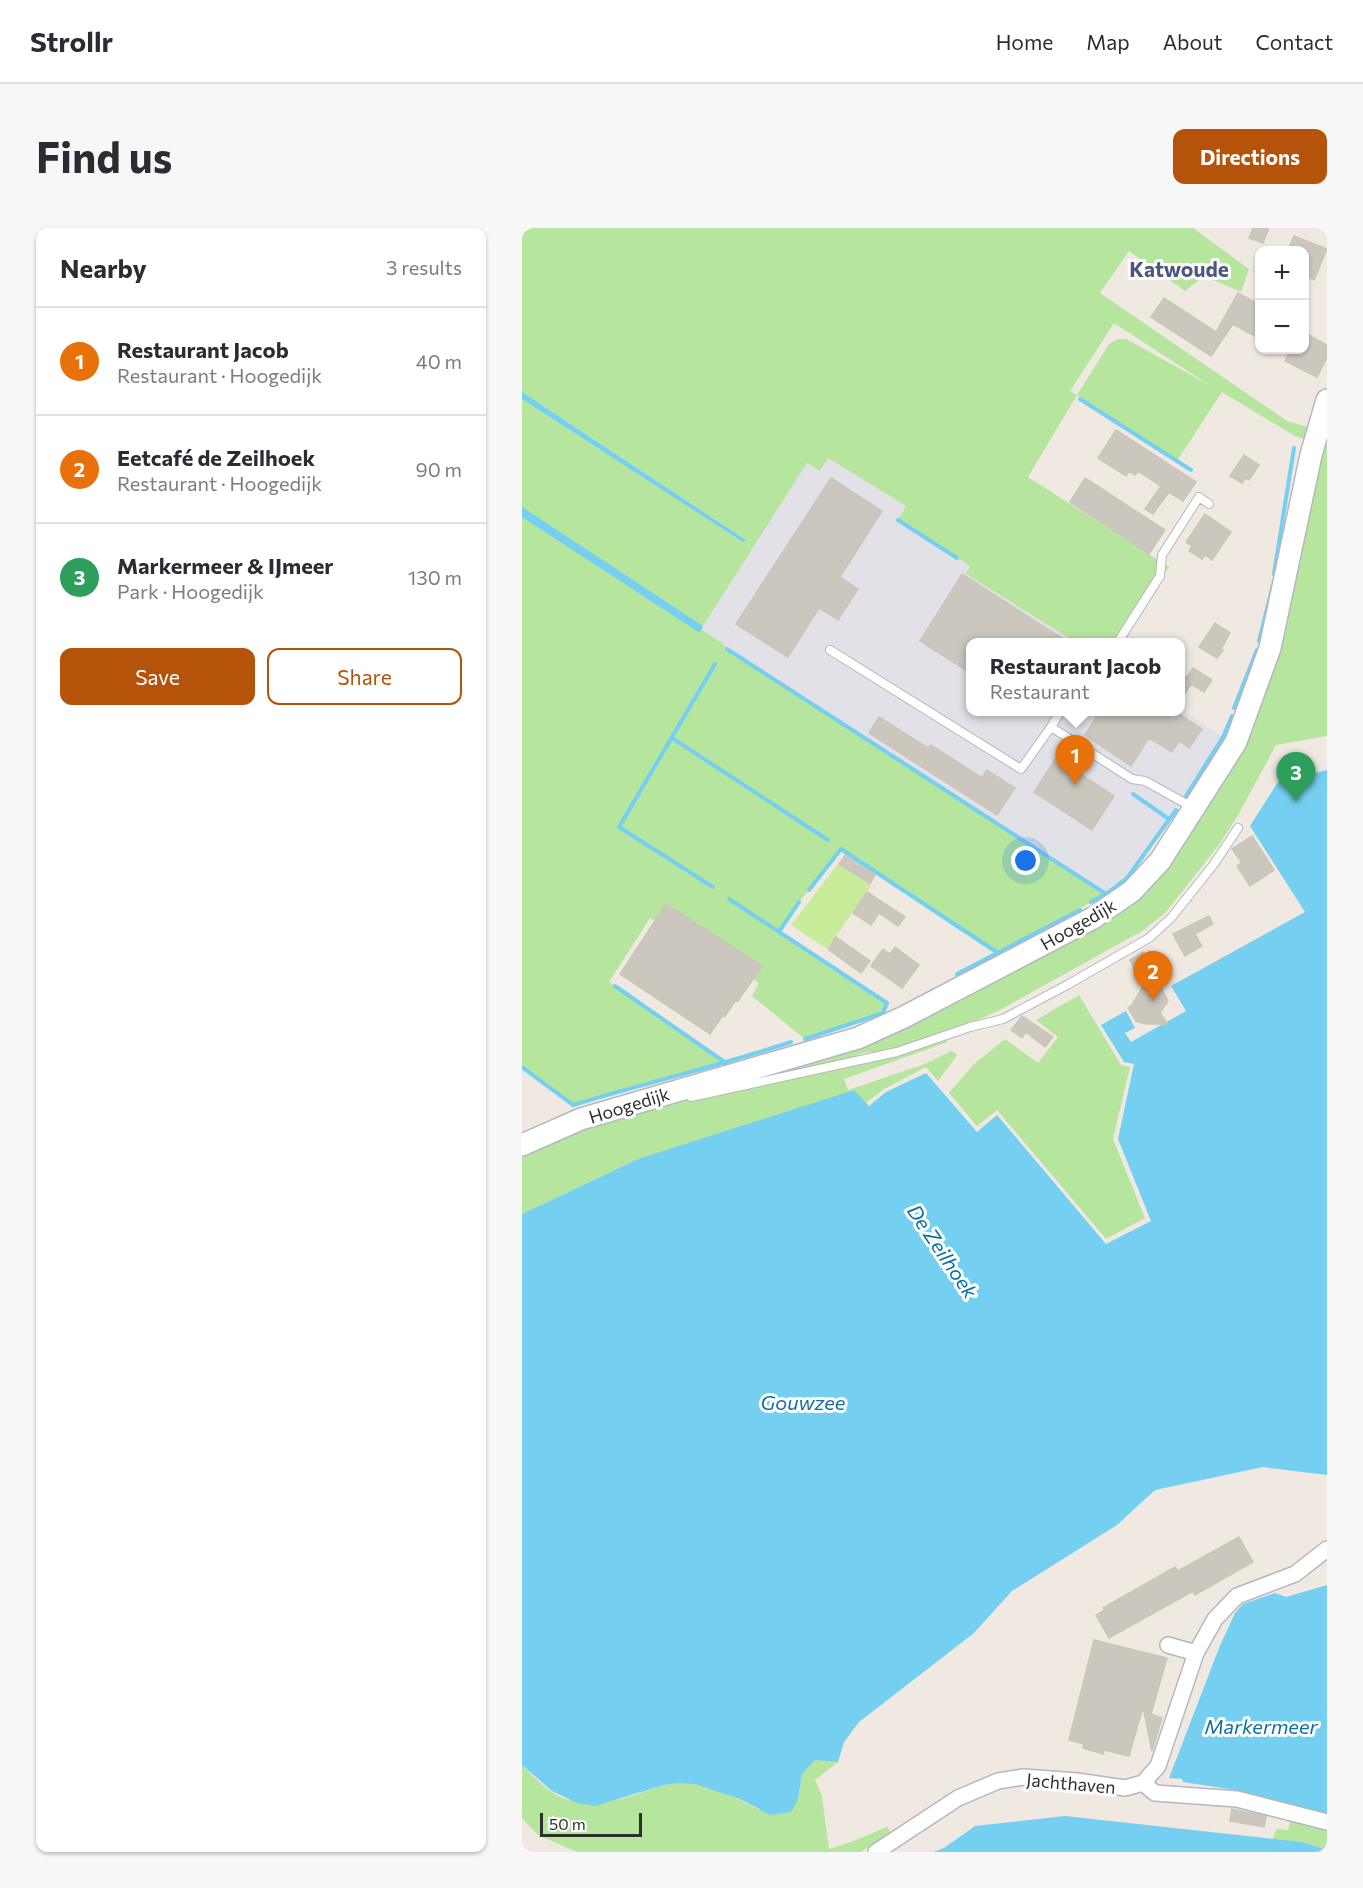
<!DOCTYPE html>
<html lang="en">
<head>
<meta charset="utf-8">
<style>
	:root { --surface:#fff; --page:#f7f7f7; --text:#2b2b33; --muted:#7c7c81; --line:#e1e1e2; --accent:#b45309 }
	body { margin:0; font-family:Commissioner,sans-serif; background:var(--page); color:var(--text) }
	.controls { position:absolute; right:18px; top:18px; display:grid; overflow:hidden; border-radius:12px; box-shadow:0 2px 4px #0004 }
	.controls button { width:54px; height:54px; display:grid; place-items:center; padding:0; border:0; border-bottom:2px solid var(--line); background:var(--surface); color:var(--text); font:30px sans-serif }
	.scale { position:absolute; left:18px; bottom:15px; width:102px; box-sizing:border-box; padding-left:6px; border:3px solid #2e2e2e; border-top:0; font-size:16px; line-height:21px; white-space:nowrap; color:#2e2e2e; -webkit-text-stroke:4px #fff; paint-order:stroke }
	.you { position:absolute; left:504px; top:633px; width:21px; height:21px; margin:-15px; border:4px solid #fff; border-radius:50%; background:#1a73e8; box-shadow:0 0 0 9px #1a73e833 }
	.badge { display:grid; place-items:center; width:39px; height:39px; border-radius:50%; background:var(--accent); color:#fff; font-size:20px; font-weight:700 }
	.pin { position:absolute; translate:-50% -50px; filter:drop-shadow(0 2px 3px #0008) }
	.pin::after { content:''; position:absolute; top:32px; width:21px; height:18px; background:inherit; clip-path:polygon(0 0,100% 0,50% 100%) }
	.popup { position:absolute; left:444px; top:410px; width:219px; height:78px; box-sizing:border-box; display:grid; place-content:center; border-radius:12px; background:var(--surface); filter:drop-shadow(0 2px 4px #0005); font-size:20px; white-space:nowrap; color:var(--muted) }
	.popup b { font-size:22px; color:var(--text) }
	.popup::after { content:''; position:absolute; left:50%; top:100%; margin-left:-12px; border:12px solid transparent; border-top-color:var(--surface) }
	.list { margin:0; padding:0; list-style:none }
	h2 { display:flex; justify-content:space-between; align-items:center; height:78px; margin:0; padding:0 24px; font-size:26px }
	h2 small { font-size:20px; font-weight:400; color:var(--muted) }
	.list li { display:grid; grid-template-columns:39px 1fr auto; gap:18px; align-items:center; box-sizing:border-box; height:108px; padding:0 24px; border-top:2px solid var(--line) }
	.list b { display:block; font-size:22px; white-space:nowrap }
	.list p { margin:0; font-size:20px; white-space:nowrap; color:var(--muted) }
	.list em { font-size:20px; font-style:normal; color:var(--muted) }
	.actions { display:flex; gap:12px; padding:18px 24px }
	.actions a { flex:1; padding:14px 0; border:2px solid var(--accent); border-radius:12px; text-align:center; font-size:21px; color:var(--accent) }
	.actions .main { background:var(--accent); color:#fff }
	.map { position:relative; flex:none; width:805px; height:1624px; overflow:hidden; border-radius:12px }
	header { display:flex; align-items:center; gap:36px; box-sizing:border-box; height:84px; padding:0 30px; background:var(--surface); border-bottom:2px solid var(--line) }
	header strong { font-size:28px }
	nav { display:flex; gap:33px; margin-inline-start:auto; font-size:21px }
	.intro { display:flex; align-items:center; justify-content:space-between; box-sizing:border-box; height:144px; padding:0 36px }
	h1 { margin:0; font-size:42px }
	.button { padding:15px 27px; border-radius:12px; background:var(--accent); color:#fff; font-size:21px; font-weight:700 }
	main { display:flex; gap:36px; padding:0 36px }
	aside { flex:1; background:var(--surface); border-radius:12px; box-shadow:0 2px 4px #0004 }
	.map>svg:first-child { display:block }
	.industrial { fill:#e3e1e8 }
	.green { fill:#b6e59e; fill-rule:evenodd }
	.pitch { fill:#c9ec9a }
	.water { fill:#75cff0 }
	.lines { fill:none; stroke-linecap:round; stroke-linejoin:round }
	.stream { stroke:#75cff0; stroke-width:4 }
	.building { fill:#cbc7bf; stroke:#cbc5ba; stroke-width:1.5 }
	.lane-casing { stroke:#b4b7c1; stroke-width:10 }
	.street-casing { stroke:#b4b7c1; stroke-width:18 }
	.secondary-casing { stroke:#b4b7c1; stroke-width:24 }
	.lane { stroke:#fff; stroke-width:8 }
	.street { stroke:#fff; stroke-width:15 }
	.secondary { stroke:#fff; stroke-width:21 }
	.labels { text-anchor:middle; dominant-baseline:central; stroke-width:6; stroke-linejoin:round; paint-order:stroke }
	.street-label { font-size:18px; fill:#2e2e2e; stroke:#fff }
	.water-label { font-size:20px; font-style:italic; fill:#0d6fa3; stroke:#fff }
	.quarter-label { font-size:21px; font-weight:bold; fill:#4d5680; stroke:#fff }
</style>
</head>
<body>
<header>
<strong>Strollr</strong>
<nav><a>Home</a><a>Map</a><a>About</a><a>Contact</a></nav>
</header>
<div class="intro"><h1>Find us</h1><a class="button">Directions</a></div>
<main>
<aside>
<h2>Nearby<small>3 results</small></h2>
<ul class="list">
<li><span class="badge" style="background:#e8710a">1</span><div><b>Restaurant Jacob</b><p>Restaurant · Hoogedijk</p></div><em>40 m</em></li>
<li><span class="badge" style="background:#e8710a">2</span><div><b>Eetcafé de Zeilhoek</b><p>Restaurant · Hoogedijk</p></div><em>90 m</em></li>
<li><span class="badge" style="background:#2e9e5b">3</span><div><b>Markermeer &amp; IJmeer</b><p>Park · Hoogedijk</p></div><em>130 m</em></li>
</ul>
<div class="actions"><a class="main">Save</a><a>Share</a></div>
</aside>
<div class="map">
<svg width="805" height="1624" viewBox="0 0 805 1624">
	<rect width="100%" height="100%" fill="#efe9e1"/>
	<path class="industrial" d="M306,229L384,278L377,292L448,338L444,346L553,414H448V484H658V481L701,509L664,568L605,650L584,666L205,421L180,402L187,387L285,234Z"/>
	<path class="green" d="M0,0H671L727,41L719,64L682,48L663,63L607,23L578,65L765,193L789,200L785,212L773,208L700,164L655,233L555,167L506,249L647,339L598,414H553L444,346L448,338L376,292L384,278L306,230L298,243L285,235L181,398L0,282V171L151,268L223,311L0,164ZM592,95L689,158L604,111H596L587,116L555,167L548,163Z
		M805,204V508L754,517L715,589L696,618L644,684L622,702L476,783L446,796L357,825C345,823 338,824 328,832L234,848L486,741L648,629L693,568L724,509Z
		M0,283L200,415L205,421L584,666L476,725L319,621L277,674L257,704L365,775L361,785L283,811L230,768L237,755L128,690L87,754L205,836L51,877L0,837Z
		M557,767L599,837L608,839L591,911L623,990L584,1011L475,882L455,898L427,865L451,837L483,811L516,835L536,809L514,792Z
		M423,812L426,814L322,851L326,862L403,836L429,823L435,827L416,853L404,839L362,861L344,875L332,863L326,867L116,931L0,986V923L117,880L155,875L376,828Z
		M293,1531L316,1534L293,1552L300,1568L307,1621L329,1614L365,1599L369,1604L339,1624H55L16,1607L0,1590V1537C12,1549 28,1566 43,1571C50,1573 91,1573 98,1571C118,1567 136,1556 156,1555C181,1553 216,1570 237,1582L276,1571L280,1546Z
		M770,1587L805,1597V1622L780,1614L751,1611L754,1601L766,1602Z"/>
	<path class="pitch" d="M316,636L349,658L305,721L269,697Z"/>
	<path class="water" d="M0,164L224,312L221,314L0,171Z
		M0,279L181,398L178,405L0,289Z
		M805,542V1247L741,1239L633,1262L595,1297L490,1363L452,1405L337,1494L322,1514L316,1534L293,1532L280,1546L276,1571L269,1584L248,1587L218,1571L173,1556L157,1555L142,1557L73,1578L55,1575L30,1563L0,1537V986L116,931L332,862L347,878L364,864L404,845L455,904L475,887L584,1016L629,993L596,911L612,836L602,834L579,797L604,783L613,800L603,805L609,814L664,783L649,758L783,684L728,598L756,554Z
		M805,1357V1586L719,1563L661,1554L660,1551L647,1550L697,1420L713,1385L721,1376L753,1365L764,1369Z
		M543,1588L780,1614L805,1622V1624H411L422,1620L453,1598Z"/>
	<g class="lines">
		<path class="stream" d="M558,171L669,242
			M376,292L435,330
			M752,346L772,220
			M737,413L751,357
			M205,421L584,666
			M712,480L735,422
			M150,510L306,612
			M611,566L647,591
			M664,568L701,509L710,488
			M191,659L97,599L193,436
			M287,662L319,621L476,725
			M207,671L365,775L361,785L283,811
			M569,674L584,666L605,650L654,582
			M257,704L277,674
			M435,746L558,682
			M93,758L204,835
			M0,839L51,877C123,855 197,838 269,814"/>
	</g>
	<path class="building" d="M731,0H747L741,15L727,10Z
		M772,8L805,21L792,52L783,48V22H766Z
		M716,65L738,77V111L711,96L689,128L629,89L642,70L694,104Z
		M783,105L805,117V129L795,149L763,133L769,122H783Z
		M594,202L674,254L661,273L647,264L631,286L623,281L639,258L616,243L613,247L607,243L604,248L576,230Z
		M722,227L737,237L727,252L724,250L720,255L708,248Z
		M309,250L360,283L318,349L336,361L316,392L297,380L266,429L214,396Z
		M563,250L643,302L627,326L548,274Z
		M683,286L709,304L690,332L683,327L680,331L667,323L670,318L664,314Z
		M440,346L546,414H448V445L398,413Z
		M693,395L708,405L699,421L701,422L695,430L677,419Z
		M671,440L690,452L682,464L669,456L658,473V444L665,449Z
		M578,483H653L680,501L667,520L657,513L650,524L627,510L609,538L563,507Z
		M357,489L406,520L409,517L460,550L465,542L493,560L475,587L347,505Z
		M534,530L592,568L570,602L512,564Z
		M730,608L752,642L728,658L715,638L720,635L710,621Z
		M323,627L353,647L348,656L317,636Z
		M345,664L383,689L376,698L357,685L349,697L331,685Z
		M144,676L240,738L216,773L214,772L203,788L201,787L188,806L98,746Z
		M687,688L691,696L673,706L680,718L663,728L651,706Z
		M314,709L348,733L339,745L306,721Z
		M373,719L397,737L380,760L349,738L361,721L368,726Z
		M621,724L646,773L638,785L646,796H624L614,793L606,780L610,777L622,757L608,732Z
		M500,788L531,809L523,819L504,804L500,810L489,802Z
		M717,1309L731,1334L673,1367L671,1363L587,1410L574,1387L583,1382L581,1380L653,1339L656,1343Z
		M572,1412L645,1430L629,1486L640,1490L630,1523L621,1479L607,1528L582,1522L581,1526L561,1520L562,1516L547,1512Z
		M710,1581L744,1588L742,1599L708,1593Z"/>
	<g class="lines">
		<defs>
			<path id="lane" d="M596,414L638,348L640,327L677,269L687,276
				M308,422L499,541L529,499L610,551L623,553L672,580
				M529,499L538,484
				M169,869L375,824L448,799L481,791L545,757L627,710L649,690L692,636L716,600"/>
			<path id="street" d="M646,1417L674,1425
				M621,1555L633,1565L715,1571L805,1594
				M354,1624L436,1570L476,1553L502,1549L555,1553L603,1560L621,1555L636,1538L674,1425L693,1391L715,1368L773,1346L805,1321"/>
			<path id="secondary" d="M0,917L59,891L336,810L382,789L571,690L610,663L638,633L714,514L748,420L789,227L805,172"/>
		</defs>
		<use href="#lane" class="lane-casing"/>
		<use href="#street" class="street-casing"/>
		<use href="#secondary" class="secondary-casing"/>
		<use href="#lane" class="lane"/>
		<use href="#street" class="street"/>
		<use href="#secondary" class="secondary"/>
	</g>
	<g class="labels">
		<g class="street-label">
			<text transform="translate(556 696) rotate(-30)">Hoogedijk</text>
			<text transform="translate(107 877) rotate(-17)">Hoogedijk</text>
			<text transform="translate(549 1555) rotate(5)">Jachthaven</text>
		</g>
		<g class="water-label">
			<text transform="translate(421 1023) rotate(56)">De Zeilhoek</text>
			<text x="281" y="1174">Gouwzee</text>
			<text x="739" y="1498">Markermeer</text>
		</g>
		<g class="quarter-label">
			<text x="657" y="40">Katwoude</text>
		</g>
	</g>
</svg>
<div class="controls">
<button>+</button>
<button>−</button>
</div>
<div class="scale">50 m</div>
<div class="you"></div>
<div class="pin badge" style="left:553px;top:557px;background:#e8710a">1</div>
<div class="popup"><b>Restaurant Jacob</b>Restaurant</div>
<div class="pin badge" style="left:631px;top:773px;background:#e8710a">2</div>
<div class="pin badge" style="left:774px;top:574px;background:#2e9e5b">3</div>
</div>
</main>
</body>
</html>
